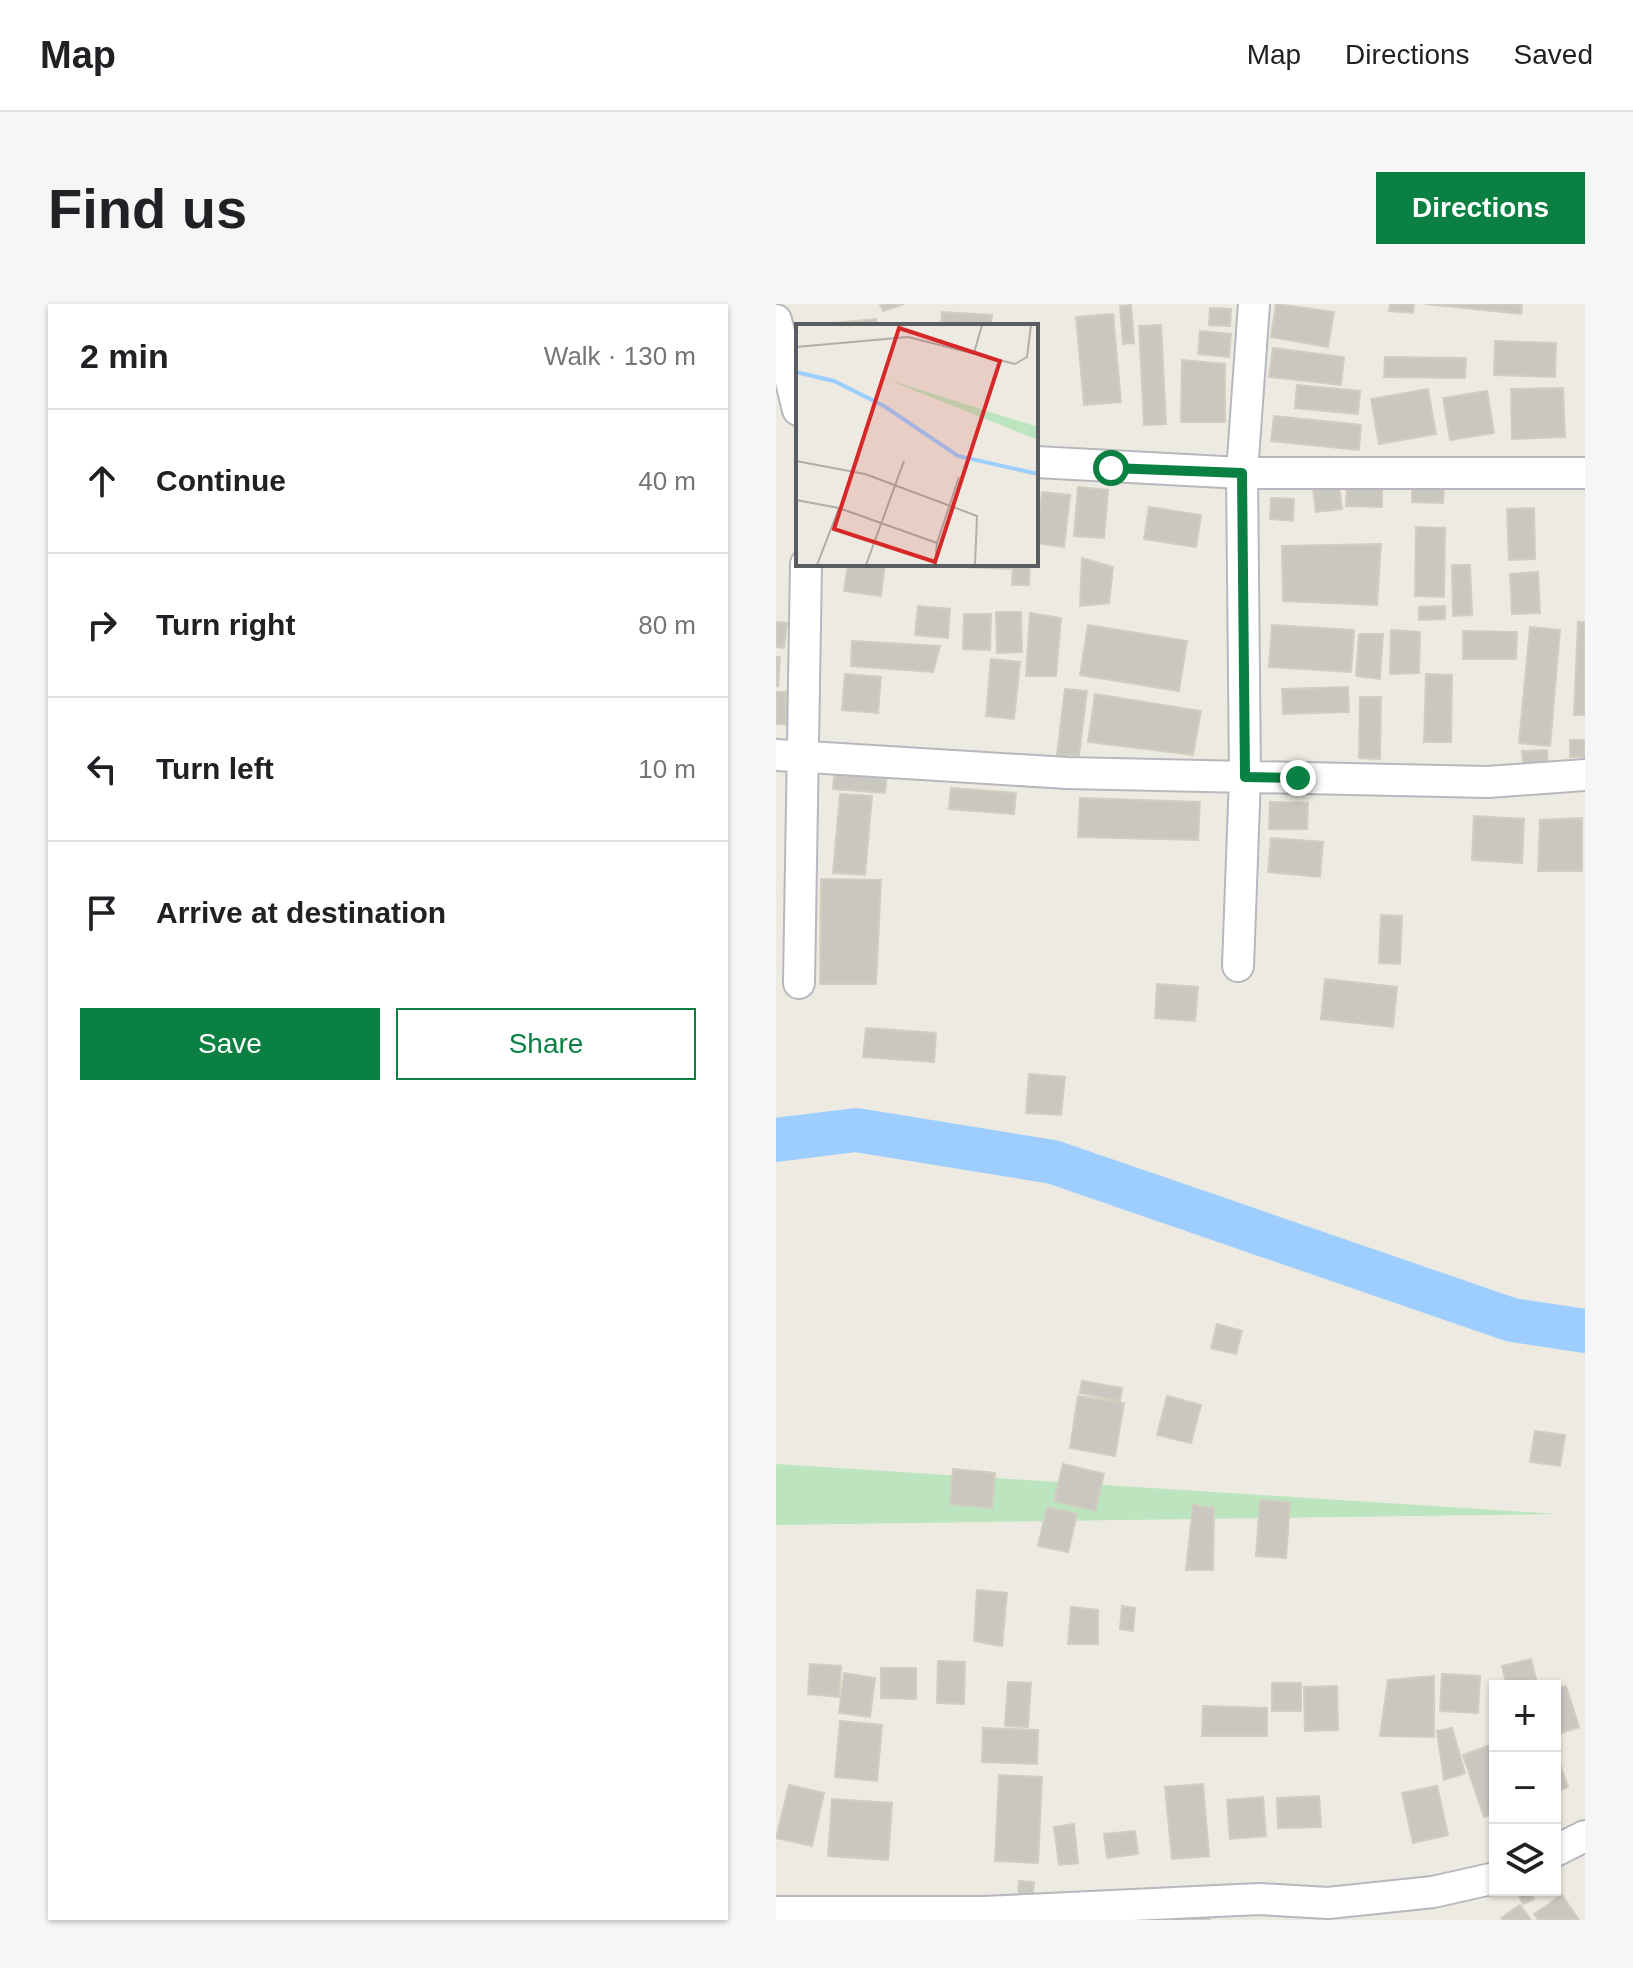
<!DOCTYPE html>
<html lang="en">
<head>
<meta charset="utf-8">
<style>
	:root { --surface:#fff; --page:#f6f6f6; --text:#202124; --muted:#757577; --line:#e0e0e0; --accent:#0b8043 }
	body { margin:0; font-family:Arial,sans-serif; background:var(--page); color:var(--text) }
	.controls { position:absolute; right:24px; bottom:24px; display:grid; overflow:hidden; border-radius:0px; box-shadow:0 2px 6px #0004 }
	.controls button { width:72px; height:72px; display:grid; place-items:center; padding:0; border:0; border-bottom:2px solid var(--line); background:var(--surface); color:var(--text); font:40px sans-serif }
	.stop { position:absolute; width:24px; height:24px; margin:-18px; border:6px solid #0b8043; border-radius:50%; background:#fff }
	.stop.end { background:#0b8043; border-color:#fff; box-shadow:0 2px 8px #0008 }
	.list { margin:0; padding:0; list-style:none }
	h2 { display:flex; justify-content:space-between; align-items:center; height:104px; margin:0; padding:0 32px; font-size:34px }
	h2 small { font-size:26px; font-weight:400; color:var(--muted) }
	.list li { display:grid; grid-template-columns:52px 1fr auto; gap:24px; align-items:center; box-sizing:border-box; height:144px; padding:0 32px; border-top:2px solid var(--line) }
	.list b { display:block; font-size:30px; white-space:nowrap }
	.list em { font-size:26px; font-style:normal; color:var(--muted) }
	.actions { display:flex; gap:16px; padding:24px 32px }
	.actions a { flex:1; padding:18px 0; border:2px solid var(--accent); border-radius:0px; text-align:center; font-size:28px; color:var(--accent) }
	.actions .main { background:var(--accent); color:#fff }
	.icon { flex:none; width:44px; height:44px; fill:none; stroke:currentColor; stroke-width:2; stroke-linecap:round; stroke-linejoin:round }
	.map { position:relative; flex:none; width:809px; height:1616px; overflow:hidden; border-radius:0px }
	header { display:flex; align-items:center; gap:48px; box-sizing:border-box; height:112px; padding:0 40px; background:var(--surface); border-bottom:2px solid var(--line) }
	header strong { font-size:38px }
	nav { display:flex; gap:44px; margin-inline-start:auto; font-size:28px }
	.intro { display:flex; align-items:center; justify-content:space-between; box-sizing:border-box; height:192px; padding:0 48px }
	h1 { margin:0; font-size:56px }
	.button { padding:20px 36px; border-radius:0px; background:var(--accent); color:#fff; font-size:28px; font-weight:700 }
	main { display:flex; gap:48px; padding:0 48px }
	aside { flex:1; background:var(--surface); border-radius:0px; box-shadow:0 2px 6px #0004 }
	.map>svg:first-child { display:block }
	.green { fill:#bce5bf }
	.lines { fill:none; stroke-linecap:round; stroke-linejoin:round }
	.river { stroke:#9eceff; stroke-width:44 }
	.building { fill:#c9c7c0; stroke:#d1cdbf; stroke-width:2 }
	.minor-casing { stroke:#b6b8be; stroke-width:34 }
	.minor { stroke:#fff; stroke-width:30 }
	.route { stroke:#0b8043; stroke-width:10 }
	.inset-river { fill:none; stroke:#9eceff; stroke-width:4 }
	.inset-road { fill:none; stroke:#aeaeaa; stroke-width:2 }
	.view { fill:#d62828; fill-opacity:0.15; stroke:#d62828; stroke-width:4 }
	.inset-edge { fill:none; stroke:#595d62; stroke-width:4 }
</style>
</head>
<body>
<header>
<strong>Map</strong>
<nav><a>Map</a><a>Directions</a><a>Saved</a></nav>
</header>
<div class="intro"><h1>Find us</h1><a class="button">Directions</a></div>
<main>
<aside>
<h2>2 min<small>Walk · 130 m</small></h2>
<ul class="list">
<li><svg class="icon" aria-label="ahead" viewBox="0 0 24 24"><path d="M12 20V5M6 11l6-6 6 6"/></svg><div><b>Continue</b></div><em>40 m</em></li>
<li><svg class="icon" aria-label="right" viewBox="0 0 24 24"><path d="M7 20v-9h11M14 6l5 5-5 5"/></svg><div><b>Turn right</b></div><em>80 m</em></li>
<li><svg class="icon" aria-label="left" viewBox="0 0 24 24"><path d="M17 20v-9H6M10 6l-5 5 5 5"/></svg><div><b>Turn left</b></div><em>10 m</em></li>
<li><svg class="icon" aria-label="arrive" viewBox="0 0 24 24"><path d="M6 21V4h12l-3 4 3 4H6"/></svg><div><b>Arrive at destination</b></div></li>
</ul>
<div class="actions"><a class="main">Save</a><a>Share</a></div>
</aside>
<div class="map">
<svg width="809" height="1616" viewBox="0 0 809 1616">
	<rect width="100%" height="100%" fill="#edebe1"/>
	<path class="green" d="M0,1160L782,1210L0,1221Z"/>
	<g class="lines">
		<path class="river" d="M0,836L80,826L277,858L736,1016L809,1027"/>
	</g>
	<path class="building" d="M104,0H128L107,7Z
		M500,0L558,8L552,43L495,33Z
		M614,0H638L637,9L613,7Z
		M649,0H746L745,10Z
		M355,1L358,39L347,40L344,2Z
		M434,4L455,5L454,22L433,21Z
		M166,8L216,11L215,22H165Z
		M337,10L345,98L308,101L300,13Z
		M100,15L101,22H35V21Z
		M385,21L390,120L368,121L363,22Z
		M424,27L455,30L453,53L422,50Z
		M719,37L780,39L779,73L718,71Z
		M497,44L568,53L565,81L493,73Z
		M609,53L690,54L689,74L608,73Z
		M406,56L449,60V118H405Z
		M521,81L584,87L582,110L519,104Z
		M787,84L789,133L736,135L735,85Z
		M652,85L660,130L603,140L595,95Z
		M711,87L718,129L674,136L667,94Z
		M498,112L585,121L583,146L495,137Z
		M563,182L566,205L540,208L537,185Z
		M302,183L332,186L328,234L298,232Z
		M571,183L606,184V203L570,202Z
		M636,184L668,185L667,199L636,198Z
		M266,188L294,191L288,243L260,239Z
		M495,194L518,195L517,217L494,215Z
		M373,203L425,211L420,243L368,235Z
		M758,204L759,255L733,256L731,205Z
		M640,223L669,224L668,293L639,292Z
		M605,240L601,301L507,297L506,242Z
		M306,254L337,263L333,299L304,302Z
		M72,260H109L105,292L68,287Z
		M189,260H234V265L188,263Z
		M237,260H254L253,281H236Z
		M676,261H694L696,311L677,312Z
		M762,268L764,309L736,310L734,270Z
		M142,302L174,305L172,334L139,331Z
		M669,302V315L643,316V303Z
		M220,308H245L246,348L221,349Z
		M254,309L285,314L280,372H250Z
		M188,310H215L214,346L187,345Z
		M0,318L11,319L8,344L0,343Z
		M802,318H809V411H798Z
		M312,321L411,337L403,387L304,371Z
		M496,321L578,326L575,368L493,363Z
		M754,323L784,326L774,442L743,439Z
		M615,326L644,328L643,369L614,370Z
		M687,327L741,328L740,355H687Z
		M583,330H607L604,375L580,372Z
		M76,337L164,342L157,368L75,362Z
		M0,353H4L2,382H0Z
		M215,355L244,358L238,415L210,412Z
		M69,370L105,373L102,409L66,406Z
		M650,370L676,371L675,438H648Z
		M572,383L573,408L507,410L506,385Z
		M289,385L311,387L303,451H281Z
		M0,388H10V420H0Z
		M319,390L425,407L417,451L312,438Z
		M584,393H605L604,455L583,454Z
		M794,436H809V453H794Z
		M771,446L772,469L748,470L746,447Z
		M59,464L111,469L109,489L57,485Z
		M175,484L240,489L238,510L173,505Z
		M64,490L96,492L89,571L57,569Z
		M304,494L424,498L422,536L302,533Z
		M494,498L532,499L531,525H493Z
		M698,512L748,515L746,559L696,556Z
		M806,514V567H762L764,516Z
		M495,534L547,538L544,573L492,568Z
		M45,575L105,576L100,680H44Z
		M605,611L626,612L624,660L603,659Z
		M549,675L621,683L617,723L545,715Z
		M381,680L422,683L419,717L379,714Z
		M90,724L160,729L158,758L87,753Z
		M253,770L289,773L285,811L250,809Z
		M441,1020L466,1027L460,1050L435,1044Z
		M306,1077L346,1084L344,1097L304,1089Z
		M302,1092L348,1099L339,1152L294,1144Z
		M391,1092L425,1101L415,1139L381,1131Z
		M759,1127L789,1131L784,1162L754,1158Z
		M287,1160L328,1170L319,1207L278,1197Z
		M177,1165L219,1169L216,1204L174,1200Z
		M484,1196L514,1198L510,1254L480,1252Z
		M417,1201L438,1204L437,1266H410Z
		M271,1203L301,1210L292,1248L262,1242Z
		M201,1286L231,1289L226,1342L198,1337Z
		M346,1302L359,1304L357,1327L344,1325Z
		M295,1303L322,1306V1340H292Z
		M755,1355L760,1375L731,1382L726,1362Z
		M162,1357L189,1358L188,1400L161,1399Z
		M34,1360L65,1362L63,1393L32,1390Z
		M105,1364H140V1395L105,1394Z
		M68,1369L99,1374L94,1413L63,1409Z
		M666,1370L704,1372L702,1409L664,1407Z
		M658,1372V1433L604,1432L612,1376Z
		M232,1378L255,1379L252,1423L229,1422Z
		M496,1379H525V1407H496Z
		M561,1382L562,1426L529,1427L528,1383Z
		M790,1382L803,1423L779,1431V1386Z
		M427,1402L491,1404V1432H426Z
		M64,1417L106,1421L101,1477L59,1473Z
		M207,1424L262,1426L261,1460L206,1458Z
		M676,1424L689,1469L668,1476L661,1427Z
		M714,1441L719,1457V1509L708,1513L687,1451Z
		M779,1447L792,1483L779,1488Z
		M223,1471L266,1473L262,1559L219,1557Z
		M427,1480L433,1552L396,1555L389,1483Z
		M13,1481L48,1489L36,1542L0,1534Z
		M661,1482L672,1531L637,1539L626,1489Z
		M543,1492L545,1523L502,1524L501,1494Z
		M487,1493L490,1532L454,1535L451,1496Z
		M56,1495L116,1499L112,1556L52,1552Z
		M298,1520L302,1559L283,1561L278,1523Z
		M359,1527L362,1550L331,1554L328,1530Z
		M243,1577L258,1578L256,1596L242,1595Z
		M740,1586H753L758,1595L747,1600Z
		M786,1591L803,1616H762L758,1610Z
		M744,1601L755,1616H727L725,1614Z
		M374,1603L434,1604V1616H374Z"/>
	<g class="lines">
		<defs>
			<path id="minor" d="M0,16L22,106
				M260,158L466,169H809
				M0,451L291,469L711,478L809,471
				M462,662L469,473L466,169L478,0
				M23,679L30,260
				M779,1547L809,1532
				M0,1608H208L483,1595L552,1599L657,1588L719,1574"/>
		</defs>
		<use href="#minor" class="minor-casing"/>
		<use href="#minor" class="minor"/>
	</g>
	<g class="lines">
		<path class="route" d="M335,164L466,169L469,473L522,474"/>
	</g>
	<g transform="translate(20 20)">
		<rect width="242" height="242" fill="#edebe1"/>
		<path d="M90,55L242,103V116Z" fill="#bce5bf"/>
		<path class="inset-river" d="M0,48L38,57L88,82L162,132L242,150"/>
		<path class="inset-road" d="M0,23L112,13L219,40L231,33L235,1M178,29L186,1M0,137L69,150L181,192L179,241M0,176L43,184L141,219M21,241L43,184M70,241L108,137M139,241L141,219L163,153"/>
		<path class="view" d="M103,4L204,37L139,238L38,205Z"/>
		<rect width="242" height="242" class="inset-edge"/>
	</g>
</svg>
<div class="controls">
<button>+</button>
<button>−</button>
<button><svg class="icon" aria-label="layers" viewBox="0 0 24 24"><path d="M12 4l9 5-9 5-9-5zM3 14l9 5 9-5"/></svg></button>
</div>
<div class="stop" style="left:335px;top:164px"></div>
<div class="stop end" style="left:522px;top:474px"></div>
</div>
</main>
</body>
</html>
